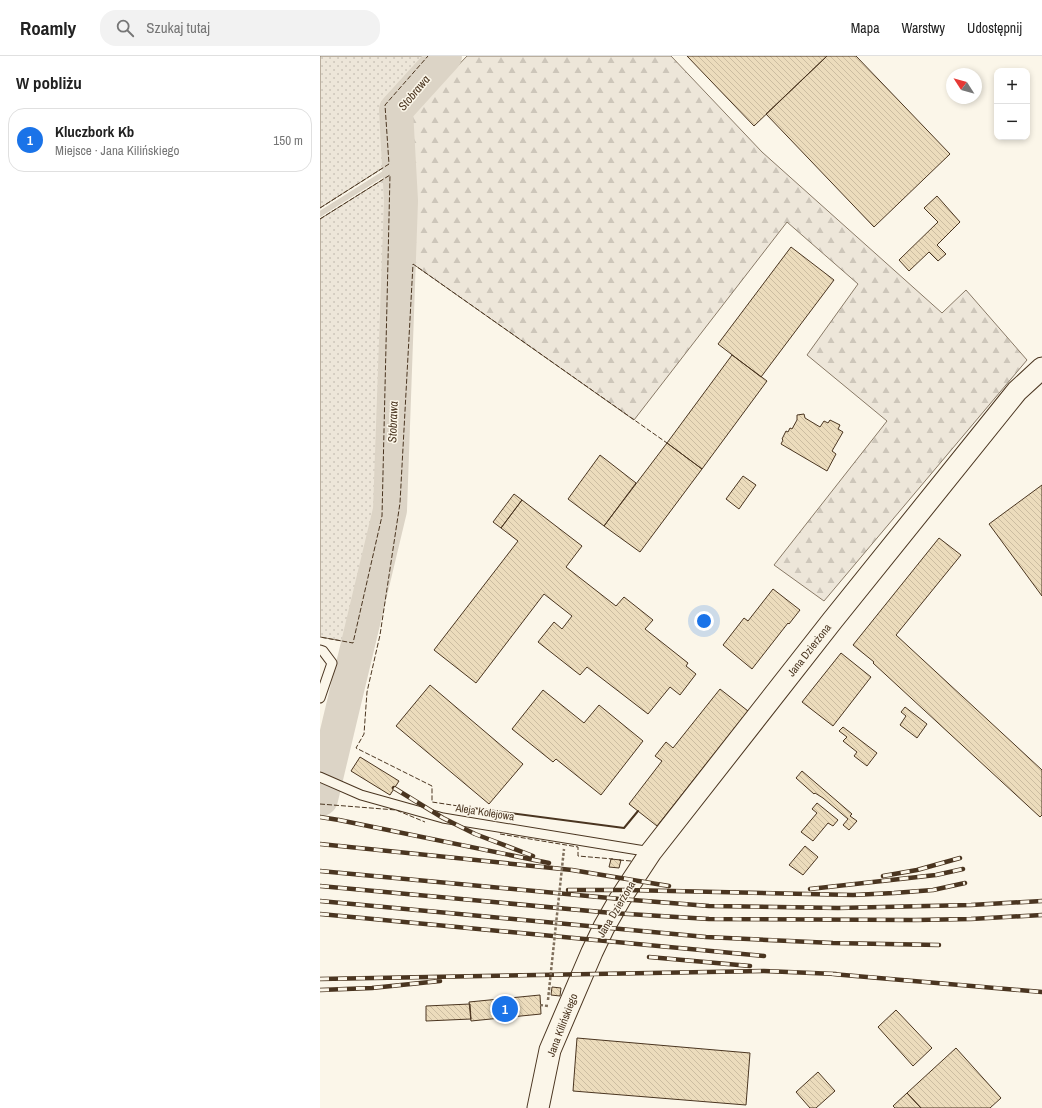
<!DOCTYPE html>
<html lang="pl">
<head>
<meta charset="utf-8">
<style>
	:root { --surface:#fff; --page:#f2f2f2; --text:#222; --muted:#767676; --line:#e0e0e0; --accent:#1a73e8 }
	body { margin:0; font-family:"Archivo Narrow",sans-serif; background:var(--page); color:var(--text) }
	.controls { position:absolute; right:12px; top:12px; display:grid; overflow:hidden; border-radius:8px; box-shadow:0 2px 6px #0003 }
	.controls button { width:36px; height:36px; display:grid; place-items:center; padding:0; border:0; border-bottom:1px solid var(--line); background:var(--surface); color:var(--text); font:20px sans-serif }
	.compass { position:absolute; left:626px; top:12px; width:36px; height:36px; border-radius:50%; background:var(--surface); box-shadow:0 2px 6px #0003; rotate:306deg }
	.you { position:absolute; left:384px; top:565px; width:14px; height:14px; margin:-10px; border:3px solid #fff; border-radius:50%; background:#1a73e8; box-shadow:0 0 0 6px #1a73e833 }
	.badge { display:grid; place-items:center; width:26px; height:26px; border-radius:50%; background:var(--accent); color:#fff; font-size:13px; font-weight:700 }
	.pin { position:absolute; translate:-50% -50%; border:2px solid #fff; box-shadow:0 1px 4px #0006 }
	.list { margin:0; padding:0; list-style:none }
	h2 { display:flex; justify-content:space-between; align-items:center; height:52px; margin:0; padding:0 16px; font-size:17px }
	h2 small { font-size:13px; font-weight:400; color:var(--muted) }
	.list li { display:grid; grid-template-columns:26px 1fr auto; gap:12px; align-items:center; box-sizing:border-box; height:64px; margin:0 8px 8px; padding:0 8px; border:1px solid var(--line); border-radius:16px }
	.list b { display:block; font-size:15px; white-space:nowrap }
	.list p { margin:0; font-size:13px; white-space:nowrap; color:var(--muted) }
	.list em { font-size:13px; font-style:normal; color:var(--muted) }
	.icon { flex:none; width:22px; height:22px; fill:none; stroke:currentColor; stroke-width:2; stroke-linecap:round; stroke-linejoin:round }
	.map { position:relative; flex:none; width:722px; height:1052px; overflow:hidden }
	header { display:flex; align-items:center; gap:24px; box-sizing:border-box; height:56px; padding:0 20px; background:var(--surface); border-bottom:1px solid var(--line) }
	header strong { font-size:19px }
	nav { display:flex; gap:22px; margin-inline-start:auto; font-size:14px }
	.search { width:280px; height:36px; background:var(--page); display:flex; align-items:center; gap:10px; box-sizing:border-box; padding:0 14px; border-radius:16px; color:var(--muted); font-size:15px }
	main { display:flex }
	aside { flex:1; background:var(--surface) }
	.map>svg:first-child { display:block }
	.forest { fill:url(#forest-firs); stroke:#887966 }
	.garden { fill:url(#garden-dots); stroke:#887966 }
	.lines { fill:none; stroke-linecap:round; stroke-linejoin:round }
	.stream { stroke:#dcd4c6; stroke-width:5.5 }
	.river { stroke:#dcd4c6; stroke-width:34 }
	.building { fill:url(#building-back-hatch); stroke:#4a3520 }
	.service-casing { stroke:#4a3520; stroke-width:11 }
	.tertiary-casing { stroke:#4a3520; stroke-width:23 }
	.path { stroke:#7f6f5c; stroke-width:2.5; stroke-dasharray:3 2; stroke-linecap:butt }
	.service { stroke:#fbf6e9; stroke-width:9 }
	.tertiary { stroke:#fbf6e9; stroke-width:21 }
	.rail-casing { stroke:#4a3520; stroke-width:4.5 }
	.rail { stroke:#fbf6e9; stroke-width:3; stroke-dasharray:9; stroke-linecap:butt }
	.path-bridge { stroke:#7f6f5c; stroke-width:2.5; stroke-dasharray:3 2; stroke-linecap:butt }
	.fence { stroke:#4a3520; stroke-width:1; stroke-dasharray:5 2; stroke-linecap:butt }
	.wall { stroke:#4a3520; stroke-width:2 }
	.labels { text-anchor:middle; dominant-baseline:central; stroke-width:3; stroke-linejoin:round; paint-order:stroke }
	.street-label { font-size:11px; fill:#4a3520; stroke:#fbf6e9 }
	.water-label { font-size:12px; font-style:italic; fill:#4a3520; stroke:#fbf6e9 }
</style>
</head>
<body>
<header>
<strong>Roamly</strong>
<div class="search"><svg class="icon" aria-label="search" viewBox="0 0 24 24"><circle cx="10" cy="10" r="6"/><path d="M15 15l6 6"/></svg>Szukaj tutaj</div>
<nav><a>Mapa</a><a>Warstwy</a><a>Udostępnij</a></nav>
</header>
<main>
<aside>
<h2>W pobliżu<small></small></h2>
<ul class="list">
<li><span class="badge">1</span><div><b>Kluczbork Kb</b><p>Miejsce · Jana Kilińskiego</p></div><em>150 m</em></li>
</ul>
</aside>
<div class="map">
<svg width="722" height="1052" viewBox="0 0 722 1052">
	<defs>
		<pattern id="forest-firs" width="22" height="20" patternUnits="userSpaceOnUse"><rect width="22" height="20" fill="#ede6d9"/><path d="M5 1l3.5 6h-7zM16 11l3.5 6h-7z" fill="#cdc6ba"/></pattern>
		<pattern id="garden-dots" width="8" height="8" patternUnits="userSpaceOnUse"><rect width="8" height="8" fill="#ede6d9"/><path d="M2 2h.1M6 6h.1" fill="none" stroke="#cdc6ba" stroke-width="1.8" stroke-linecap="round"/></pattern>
		<pattern id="building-back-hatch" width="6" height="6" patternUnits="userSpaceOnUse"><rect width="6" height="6" fill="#ecdcbc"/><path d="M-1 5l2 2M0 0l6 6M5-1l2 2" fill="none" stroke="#ccbda1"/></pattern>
	</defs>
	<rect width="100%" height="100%" fill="#fbf6e9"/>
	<path class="forest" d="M147,0H351L442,96L622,257L646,234L707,304L504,545L454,509L567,365L487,299L538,228L467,166L314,364L93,208L90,60Z"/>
	<path class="garden" d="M0,0H108L65,49L69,108L0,152Z
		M70,119L62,460L33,587L0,581V163Z"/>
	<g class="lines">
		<path class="stream" d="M0,158L79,108"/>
		<path class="river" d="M1,743L70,454L81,145L76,54L125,0"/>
	</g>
	<path class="building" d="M367,0H507L434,70Z
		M507,0H536L630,98L554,171L446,58Z
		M617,140L640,166L617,189L626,198L618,205L609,196L589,215L579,204L618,166L604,152Z
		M471,191L514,224L441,321L398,288Z
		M412,299L447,325L382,413L347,387Z
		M484,358L485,362L500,371L504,365L508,367L510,364L520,369L518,373L523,376L512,395L516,398L507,415L461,388L463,384L462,383L466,375L468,376L470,372L472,373L477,364V359Z
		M347,387L382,413L320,496L284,470Z
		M280,399L316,427L284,470L248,443Z
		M423,420L436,429L419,453L406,443Z
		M722,429V540L669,468Z
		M194,438L202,444L181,472L173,466Z
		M202,444L262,490L246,511L296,550L304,541L333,564L325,573L368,607L366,610L376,618L360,639L350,631L328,658L267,611L260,619L218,586L234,566L242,573L252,560L224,538L156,627L114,594L198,485L181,472Z
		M619,482L641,499L576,579L722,714V759L720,761L553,607L554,606L533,589Z
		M453,533L480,554L469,568L468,567L432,613L403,589L424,562L428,565Z
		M521,597L551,621L513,670L482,646Z
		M110,629L203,708L169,748L76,670Z
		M400,633L428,655L337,770L309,748L342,705L335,700L346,686L353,692Z
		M223,634L264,667L279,649L323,685L281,739L236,703L233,706L192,673Z
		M585,651L607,668L597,682L580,669L586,660L581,656Z
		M523,671L557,697L547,710L534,700L537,696L523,685L527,681L519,675Z
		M40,701L79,725L70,739L31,715Z
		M482,715L532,758L530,760L537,765L529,774L523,769L528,763L503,742L495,737L494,738L476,722Z
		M497,747L518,764L513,770L508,767L493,785L481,776L497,757L492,753Z
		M485,790L498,801L483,819L469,809Z
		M291,803L301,804L299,812L289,811Z
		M232,931L241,932L240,940L231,939Z
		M220,939L221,958L151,965L149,946Z
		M150,948L151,963L106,965V950Z
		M576,954L612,992L593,1010L558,971Z
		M257,982L430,997L426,1049L253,1035Z
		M636,992L681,1042L670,1052H601L587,1037Z
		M498,1016L515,1035L496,1052H490L476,1036Z
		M587,1037L601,1052H575L573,1050Z"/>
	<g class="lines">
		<defs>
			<path id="service" d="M0,594L3,595L12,607L0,642
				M0,721L41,739L123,762L331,796"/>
			<path id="tertiary" d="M218,1052L230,994L272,896L284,871L300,843L331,796L512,565L697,335L722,312"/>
		</defs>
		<use href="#service" class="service-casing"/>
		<use href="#tertiary" class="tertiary-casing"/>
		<path class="path" d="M228,944L229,934
			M220,949L228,950"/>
		<use href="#service" class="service"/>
		<use href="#tertiary" class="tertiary"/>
		<defs>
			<path id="rail" d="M74,732L123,762L155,778L213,800
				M0,761L19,764L229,807
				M0,788L252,814L349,830
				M0,815L300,843L389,850L518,852L651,849L722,845
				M563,820L597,814L640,802
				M0,830L292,857L389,863L595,864L651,863L722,859
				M490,833L616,819L643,813
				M248,834H306L533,839L574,837L613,834L645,827
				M0,845L386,881L513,887L619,889
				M0,858L444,900
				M329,901L430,910
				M512,918L722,936
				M0,923L444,915L516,918
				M0,934L52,932L120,925"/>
		</defs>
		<use href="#rail" class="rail-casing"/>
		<use href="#rail" class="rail"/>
		<path class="path-bridge" d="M229,934L244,793"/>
		<path class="fence" d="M0,152L69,108L65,49L108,0
			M0,163L70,119L62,460L33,587L0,581
			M0,748L76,754L105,766
			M145,751L112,746V730L36,692L44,678L47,636L60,579L80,447L93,208L347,387
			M180,778L258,791V800L293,803
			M299,804L311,805"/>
		<path class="wall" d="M145,751L304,772L318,755"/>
	</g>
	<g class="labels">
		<g class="street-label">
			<text transform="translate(489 594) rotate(-52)">Jana Dzierżona</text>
			<text transform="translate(165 756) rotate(9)">Aleja Kolejowa</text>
			<text transform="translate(296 853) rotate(-59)">Jana Dzierżona</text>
			<text transform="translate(242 969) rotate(-69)">Jana Kilińskiego</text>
		</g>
		<g class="water-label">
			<text transform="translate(94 37) rotate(-50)">Stobrawa</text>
			<text transform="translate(73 366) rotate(-88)">Stobrawa</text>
		</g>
	</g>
</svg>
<div class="controls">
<button>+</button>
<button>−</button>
</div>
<svg class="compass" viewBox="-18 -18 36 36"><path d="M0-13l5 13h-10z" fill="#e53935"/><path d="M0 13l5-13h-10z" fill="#767676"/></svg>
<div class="you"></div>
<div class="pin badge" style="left:185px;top:953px">1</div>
</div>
</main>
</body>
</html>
